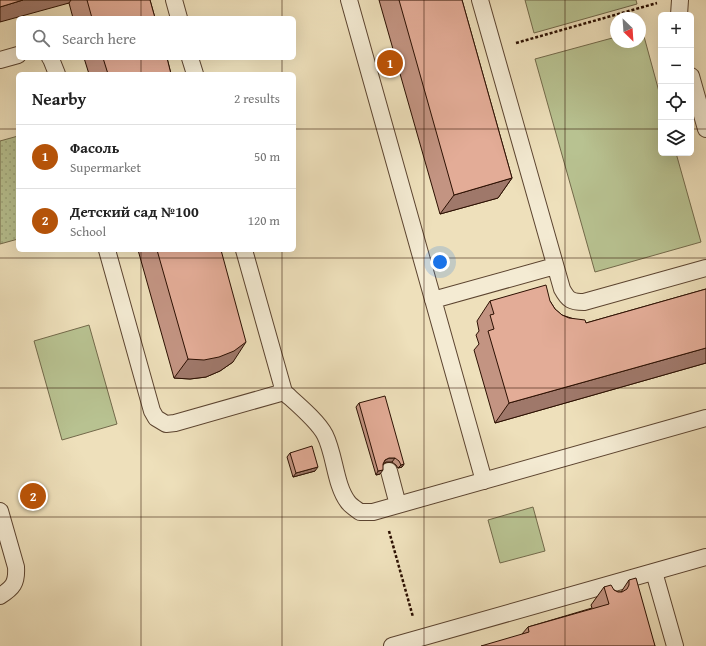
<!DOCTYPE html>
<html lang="en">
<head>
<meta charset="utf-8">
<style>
	:root { --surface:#fff; --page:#f6f6f6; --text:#222; --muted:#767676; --line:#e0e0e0; --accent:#b45309 }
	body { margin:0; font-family:"Gentium Book Plus",serif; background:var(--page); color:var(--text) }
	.controls { position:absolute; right:12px; top:12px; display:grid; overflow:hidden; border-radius:6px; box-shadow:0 4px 16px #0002 }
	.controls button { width:36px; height:36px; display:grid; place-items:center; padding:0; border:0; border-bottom:1px solid var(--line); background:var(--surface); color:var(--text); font:20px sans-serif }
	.compass { position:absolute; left:610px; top:12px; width:36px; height:36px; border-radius:50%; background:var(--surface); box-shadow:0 4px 16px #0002; rotate:155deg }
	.you { position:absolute; left:440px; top:262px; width:14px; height:14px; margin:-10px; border:3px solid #fff; border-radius:50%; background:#1a73e8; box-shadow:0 0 0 6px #1a73e833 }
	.badge { display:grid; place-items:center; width:26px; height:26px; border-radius:50%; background:var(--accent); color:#fff; font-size:13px; font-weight:700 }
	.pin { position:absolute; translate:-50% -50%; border:2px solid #fff; box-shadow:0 1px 4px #0006 }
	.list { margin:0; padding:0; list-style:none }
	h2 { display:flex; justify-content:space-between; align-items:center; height:52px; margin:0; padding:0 16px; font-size:17px }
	h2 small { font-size:13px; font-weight:400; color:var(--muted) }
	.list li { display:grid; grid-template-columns:26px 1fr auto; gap:12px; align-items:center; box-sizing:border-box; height:64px; padding:0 16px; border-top:1px solid var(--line) }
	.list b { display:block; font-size:15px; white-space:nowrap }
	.list p { margin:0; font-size:13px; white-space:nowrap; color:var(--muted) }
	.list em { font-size:13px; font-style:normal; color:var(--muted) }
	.icon { flex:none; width:22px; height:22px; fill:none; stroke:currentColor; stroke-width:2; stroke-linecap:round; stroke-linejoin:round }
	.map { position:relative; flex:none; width:706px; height:646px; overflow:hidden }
	.search { position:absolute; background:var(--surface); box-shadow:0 4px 16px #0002; left:16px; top:16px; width:280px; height:44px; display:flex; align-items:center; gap:10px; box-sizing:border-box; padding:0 14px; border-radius:6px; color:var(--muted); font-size:15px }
	.panel { position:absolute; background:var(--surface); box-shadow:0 4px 16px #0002; left:16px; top:72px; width:280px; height:180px; border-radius:6px }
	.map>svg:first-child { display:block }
	.green { fill:#b8c291; stroke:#72694a }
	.park { fill:url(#park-dots); stroke:#72694a }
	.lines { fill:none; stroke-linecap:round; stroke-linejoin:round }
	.service-casing { stroke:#5c4430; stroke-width:18 }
	.path { stroke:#2c1002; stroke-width:2.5; stroke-dasharray:3 2; stroke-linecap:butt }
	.service { stroke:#f4ebd3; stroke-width:16 }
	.wall { fill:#c39482; stroke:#2c1002 }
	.shaded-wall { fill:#9f786a; stroke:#2c1002 }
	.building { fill:#e3ac97; stroke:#2c1002 }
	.grid { fill:none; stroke:#2c1002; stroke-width:1; stroke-opacity:0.55 }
</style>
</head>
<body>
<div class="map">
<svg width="706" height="646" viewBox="0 0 706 646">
	<defs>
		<pattern id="park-dots" width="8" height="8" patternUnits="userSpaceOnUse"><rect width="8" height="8" fill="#b8c291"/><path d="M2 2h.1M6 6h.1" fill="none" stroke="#9ea67b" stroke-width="1.8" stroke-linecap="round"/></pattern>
	</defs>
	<rect width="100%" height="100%" fill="#eee0bb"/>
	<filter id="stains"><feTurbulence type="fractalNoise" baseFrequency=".005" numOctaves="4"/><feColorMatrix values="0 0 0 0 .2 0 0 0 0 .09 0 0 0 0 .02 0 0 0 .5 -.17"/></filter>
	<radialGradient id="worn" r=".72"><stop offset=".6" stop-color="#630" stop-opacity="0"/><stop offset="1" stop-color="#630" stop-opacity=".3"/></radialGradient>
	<path class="green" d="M525,0H636L637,4L534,33Z
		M642,29L661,99V153H676L701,242L595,272L535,59L616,37V42H640V30Z
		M89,325L117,424L62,440L34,341Z
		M533,507L545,551L500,563L488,520Z"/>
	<path class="park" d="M18,136V239L0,244V141Z"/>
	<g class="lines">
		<defs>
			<path id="service" d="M174,0L179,18
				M349,0L484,481
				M480,0L562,289C568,300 571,302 584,302L706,268
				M679,15L680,0
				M50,58L51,59L57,74
				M190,58L195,74
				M0,60L18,55
				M691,76L706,129
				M107,250L152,411L156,418L166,424L175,423L284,392L244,250
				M433,300L555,266
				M284,392C296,403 318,421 325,435C335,455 335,485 348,502C351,506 356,509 360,512H373L706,418
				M389,471L398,505
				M0,511L16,567C17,583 13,588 0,596
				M654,572L675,646
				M392,646L706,557"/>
		</defs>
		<use href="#service" class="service-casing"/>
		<path class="path" d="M516,43L657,3
			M389,531L413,617"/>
		<use href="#service" class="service"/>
	</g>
	<path class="wall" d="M0,0H150L155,18H73L69,3Z
		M379,0H462L512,178L498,198L440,214Z
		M84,58H167L171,74H89Z
		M138,250H221L233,362L220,371L206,377L190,379L174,378Z
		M706,289V363L495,423L474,350L479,344L476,335L479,331L477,321L490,301H550L555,309L562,315L586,323Z
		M359,403L404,464L402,467L398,468L396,465L392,462H386L383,464L380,474L376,475L356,407Z
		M290,453L315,471L293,477L287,457Z
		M629,580L655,646L522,634L528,627L592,608L591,605L604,587L614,590L618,592H621Z"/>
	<path class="shaded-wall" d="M23,0H71L69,3L0,22V7Z
		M512,178L498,198L440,214L454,195Z
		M246,342L233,362L220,371L206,377L190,379L174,378L188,359Z
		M706,348V363L495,423L509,403Z
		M389,458H395L392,462H386L383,464L385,460Z
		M404,464L402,467L398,468L401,465Z
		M318,467L315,471L293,477L296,473Z
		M383,470L380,474L376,475L378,471Z"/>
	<path class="building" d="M0,0H23L0,7Z
		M87,0H150L155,18H92Z
		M399,0H462L512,178L454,195Z
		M103,58H167L171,74H108Z
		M157,250H221L246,342L234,351L219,357L204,360L188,359Z
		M546,285L550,301L555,309L562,315L569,318L585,320L586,323L706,289V348L509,403L488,331L494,329L490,315L494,314L490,301Z
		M385,396L404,464L401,465L399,461L395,458H389L385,460L383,464V470L378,471L359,403Z
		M312,446L318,467L296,473L290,453Z
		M636,578L655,646H481L529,632L528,627L609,604L604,587L611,585L614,590L618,592H622L627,589L629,585V580Z"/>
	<path class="grid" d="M141,0V18M282,0V18M424,0V646M565,0V646M141,58V74M282,58V74M0,129H18M294,129H661M691,129H706M141,250V646M282,250V646M0,258H706M0,388H706M0,517H706"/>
	<rect width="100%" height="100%" filter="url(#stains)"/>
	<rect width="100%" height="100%" fill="url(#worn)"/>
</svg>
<div class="controls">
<button>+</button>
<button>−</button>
<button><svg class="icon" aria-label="locate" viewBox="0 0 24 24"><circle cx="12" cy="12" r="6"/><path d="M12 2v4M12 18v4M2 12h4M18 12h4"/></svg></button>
<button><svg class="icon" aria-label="layers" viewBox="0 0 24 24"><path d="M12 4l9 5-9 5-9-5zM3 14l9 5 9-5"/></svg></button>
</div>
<svg class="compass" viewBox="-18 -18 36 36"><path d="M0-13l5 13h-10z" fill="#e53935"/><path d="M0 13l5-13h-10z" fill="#767676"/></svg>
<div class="you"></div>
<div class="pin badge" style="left:390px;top:63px">1</div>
<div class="pin badge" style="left:33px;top:496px">2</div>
<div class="search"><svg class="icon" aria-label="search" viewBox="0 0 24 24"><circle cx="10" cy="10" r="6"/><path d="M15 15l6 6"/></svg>Search here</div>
<section class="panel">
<h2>Nearby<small>2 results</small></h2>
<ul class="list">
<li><span class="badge">1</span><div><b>Фасоль</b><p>Supermarket</p></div><em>50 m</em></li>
<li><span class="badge">2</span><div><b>Детский сад №100</b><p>School</p></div><em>120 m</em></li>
</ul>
</section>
</div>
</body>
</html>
